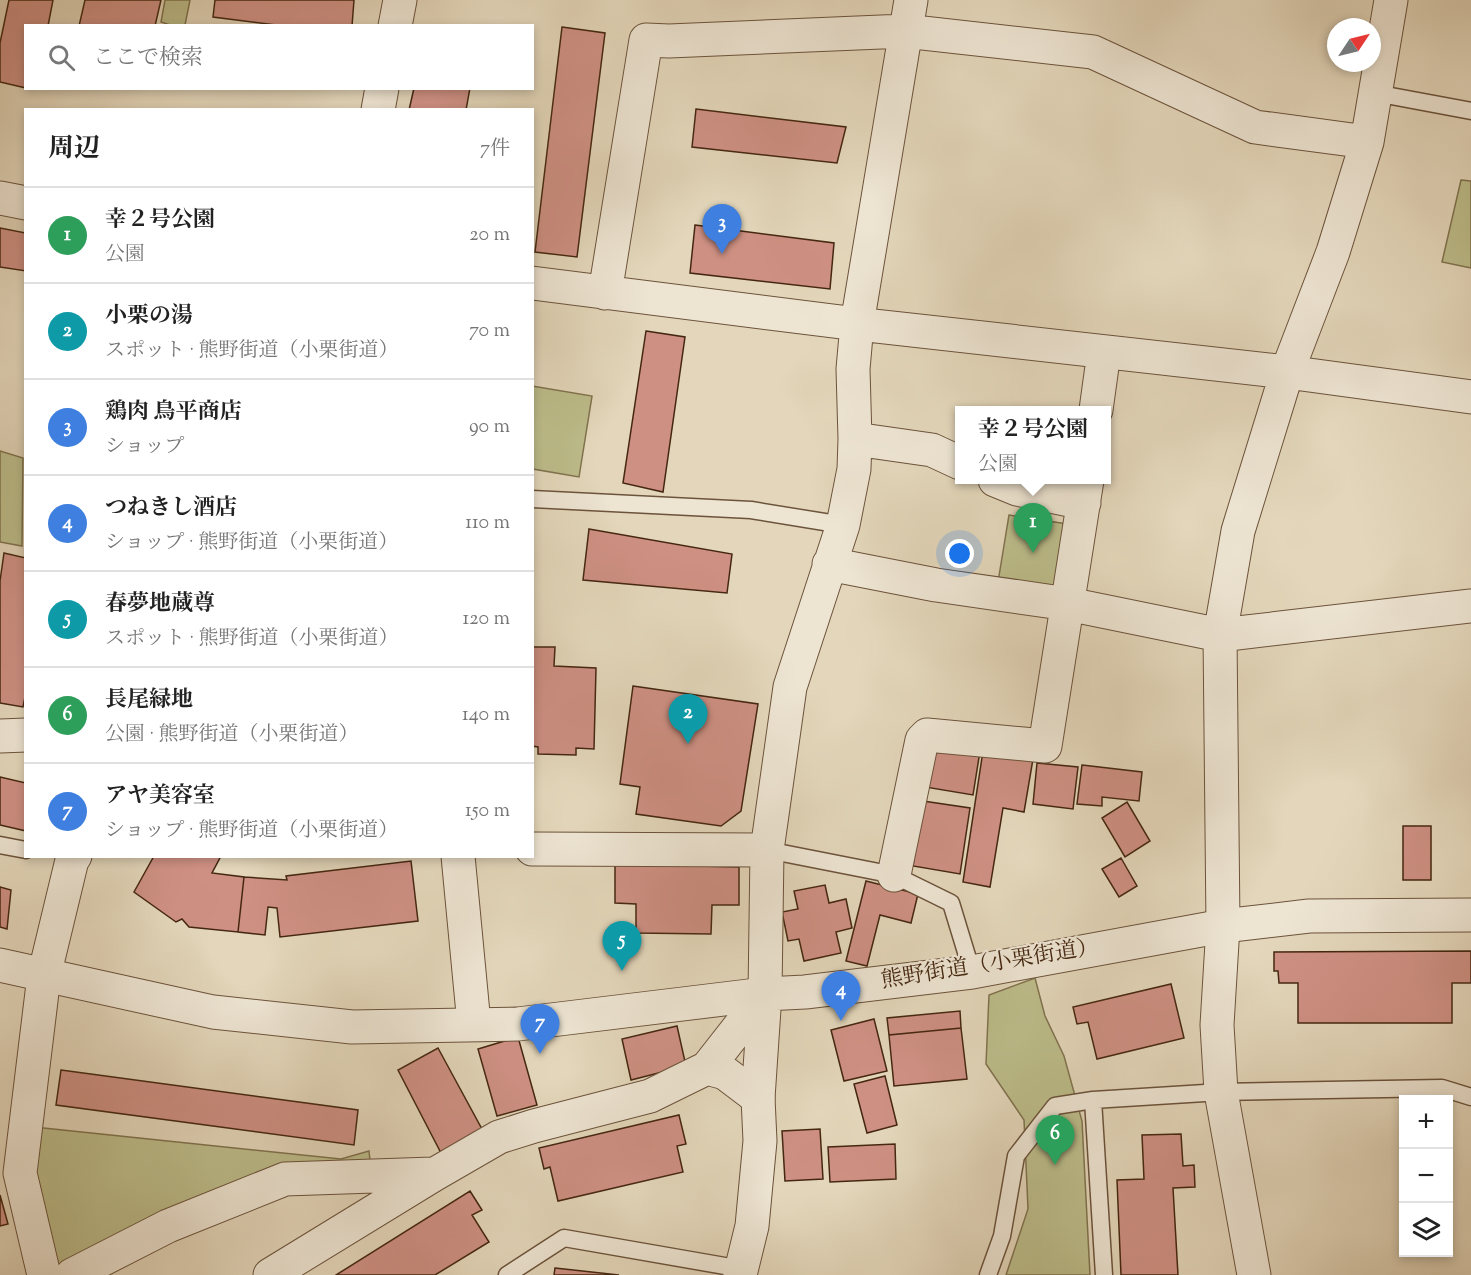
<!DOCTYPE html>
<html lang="ja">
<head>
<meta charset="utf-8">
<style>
	:root { --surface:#fff; --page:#f2f2f2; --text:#222; --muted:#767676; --line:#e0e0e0; --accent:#ea580c }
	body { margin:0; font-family:"Sorts Mill Goudy","Noto Serif JP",serif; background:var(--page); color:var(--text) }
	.controls { position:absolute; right:18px; bottom:18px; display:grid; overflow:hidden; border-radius:0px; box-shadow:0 3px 9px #0003 }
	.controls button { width:54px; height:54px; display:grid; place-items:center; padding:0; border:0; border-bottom:2px solid var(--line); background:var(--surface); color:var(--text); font:30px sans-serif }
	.compass { position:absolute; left:1327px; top:18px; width:54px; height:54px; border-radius:50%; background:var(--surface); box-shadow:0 3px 9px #0003; rotate:55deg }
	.you { position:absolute; left:960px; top:554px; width:21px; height:21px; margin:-15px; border:4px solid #fff; border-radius:50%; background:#1a73e8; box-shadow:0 0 0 9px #1a73e833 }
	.badge { display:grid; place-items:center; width:39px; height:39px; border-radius:50%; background:var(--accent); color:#fff; font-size:20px; font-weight:700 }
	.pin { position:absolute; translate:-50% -50px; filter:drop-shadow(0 2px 3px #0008) }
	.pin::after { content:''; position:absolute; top:32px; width:21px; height:18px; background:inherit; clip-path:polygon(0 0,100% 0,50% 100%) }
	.popup { position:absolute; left:955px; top:406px; width:156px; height:78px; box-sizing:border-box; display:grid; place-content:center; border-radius:0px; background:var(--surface); filter:drop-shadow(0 2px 4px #0005); font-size:20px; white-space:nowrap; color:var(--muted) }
	.popup b { font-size:22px; color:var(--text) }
	.popup::after { content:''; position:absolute; left:50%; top:100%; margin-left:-12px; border:12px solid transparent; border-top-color:var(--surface) }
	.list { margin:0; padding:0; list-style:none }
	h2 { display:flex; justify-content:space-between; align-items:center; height:78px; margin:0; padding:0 24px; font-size:26px }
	h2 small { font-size:20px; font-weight:400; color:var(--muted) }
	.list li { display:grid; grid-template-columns:39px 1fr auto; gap:18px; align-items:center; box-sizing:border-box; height:96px; padding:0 24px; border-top:2px solid var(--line) }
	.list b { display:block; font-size:22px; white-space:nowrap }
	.list p { margin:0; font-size:20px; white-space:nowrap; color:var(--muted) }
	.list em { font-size:20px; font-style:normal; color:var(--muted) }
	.icon { flex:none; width:33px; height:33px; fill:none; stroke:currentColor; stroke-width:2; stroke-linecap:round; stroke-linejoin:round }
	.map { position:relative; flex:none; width:1471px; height:1275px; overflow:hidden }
	.search { position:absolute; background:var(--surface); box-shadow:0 3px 9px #0003; left:24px; top:24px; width:510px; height:66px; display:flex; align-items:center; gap:15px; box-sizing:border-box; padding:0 21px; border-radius:0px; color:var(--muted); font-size:22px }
	.panel { position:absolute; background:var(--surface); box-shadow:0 3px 9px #0003; left:24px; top:108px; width:510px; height:750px; border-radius:0px }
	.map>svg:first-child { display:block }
	.green { fill:#bcbc8a; stroke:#80724e; stroke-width:1.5 }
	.building { fill:#ce9083; stroke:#452711; stroke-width:1.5 }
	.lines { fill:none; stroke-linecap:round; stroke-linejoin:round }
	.service-casing { stroke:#6c533b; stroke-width:19 }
	.minor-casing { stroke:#6c533b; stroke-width:35 }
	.tertiary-casing { stroke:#6c533b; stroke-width:35 }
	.service { stroke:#ede4d2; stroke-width:16 }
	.minor { stroke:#ede4d2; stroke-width:33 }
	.tertiary { stroke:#ede4d2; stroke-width:33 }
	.labels { text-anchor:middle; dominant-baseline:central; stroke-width:4.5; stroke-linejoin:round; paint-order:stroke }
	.street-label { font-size:22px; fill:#452711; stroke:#ede4d2 }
</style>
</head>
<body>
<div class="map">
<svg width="1471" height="1275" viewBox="0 0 1471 1275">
	<rect width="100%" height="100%" fill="#e3d6ba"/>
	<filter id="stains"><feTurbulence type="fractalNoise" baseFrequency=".00333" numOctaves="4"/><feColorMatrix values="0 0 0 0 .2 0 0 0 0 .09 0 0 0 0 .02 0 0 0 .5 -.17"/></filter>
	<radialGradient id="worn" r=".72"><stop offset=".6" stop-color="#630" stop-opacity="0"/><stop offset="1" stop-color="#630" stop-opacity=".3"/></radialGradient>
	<path class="green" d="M165,0H190L185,25H170L161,22Z
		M1461,180L1471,181V268L1442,262Z
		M532,386L592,396L579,477L533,469Z
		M0,451L23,458L22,546L0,542Z
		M1009,515L1067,524L1057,591L998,582Z
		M1035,978L1045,1016L1064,1056L1082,1121L1090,1275H1006L1028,1209L1024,1120L986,1064L989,995Z
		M34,1127L341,1159L369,1151L371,1170L284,1172L58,1275L27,1167Z"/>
	<path class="building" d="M9,0H53L48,26H26V88L0,82V43Z
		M85,0H161L155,26H79Z
		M215,0H354L352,26H284L213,17Z
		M562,27L605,33L577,257L535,252Z
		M414,88H470L466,110H409Z
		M696,109L846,127L837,163L692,147Z
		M695,225L834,243L830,289L690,273Z
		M0,228L26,233V271L0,267Z
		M646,331L685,337L663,492L623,483Z
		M589,529L732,554L727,593L583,580Z
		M4,553L26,558V692L23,707L0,703V581Z
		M532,647H555L554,666L596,668L594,749L576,748V755L538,754V747L532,746Z
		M633,686L758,704L741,811L721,826L636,814L640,787L620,784Z
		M932,744L980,751L973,795L925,787Z
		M983,751L1033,759L1024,812L1003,808L990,887L963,882Z
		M1037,763L1078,767L1073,809L1033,804Z
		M1082,765L1142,772L1139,801L1102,797V806L1077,804Z
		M0,777L26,783V831L0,825Z
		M923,801L970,808L960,874L913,866Z
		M1127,802L1150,841L1125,857L1102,818Z
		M1403,826H1431V880H1403Z
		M154,856H221L212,873L244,877L238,932L189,927L182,919L176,922L134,892Z
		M1121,858L1137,886L1119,897L1102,869Z
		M411,861L418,921L280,937L277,908L268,907L265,935L238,932L244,877L287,880L286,876Z
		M615,864L739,867V905H712L711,934L636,933V904L615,903Z
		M866,881L918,894L911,923L880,915L867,966L846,961Z
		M825,885L829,903L846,899L852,928L836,932L841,953L804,961L799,939L788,941L782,912L798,909L794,891Z
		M0,887L11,890L7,929L0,927Z
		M1471,951V983H1452V1023H1298V983H1279L1278,971H1274V952Z
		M1171,984L1184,1038L1097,1059L1088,1022L1077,1024L1073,1007Z
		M960,1011L961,1028L889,1035L887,1018Z
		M874,1019L887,1071L844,1081L831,1030Z
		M677,1026L686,1066L631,1080L622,1039Z
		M961,1028L967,1079L894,1086L889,1035Z
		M518,1037L537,1105L497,1116L478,1049Z
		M438,1048L483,1131L441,1153L398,1070Z
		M61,1070L358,1110L354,1145L56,1105Z
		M885,1076L897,1125L867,1133L854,1084Z
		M679,1115L686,1144L677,1146L683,1172L558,1201L550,1167L544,1169L539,1148Z
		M820,1129L823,1179L785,1181L782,1131Z
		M1181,1134L1183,1166L1194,1165L1195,1187L1173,1188L1178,1275H1121L1117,1180L1144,1179L1142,1135Z
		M895,1144L896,1179L830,1182L828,1147Z
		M470,1191L482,1210L472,1215L489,1242L435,1275H336Z
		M0,1195L8,1224L0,1226Z
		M555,1268L619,1275H554Z"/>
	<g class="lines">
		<defs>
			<path id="service" d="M1375,93L1471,111
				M532,499L751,510L843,525
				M0,845L26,850
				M767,850L894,875L951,903L972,972
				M507,1275L564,1238L742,1269
				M988,1275L1002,1236L1016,1156L1055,1106L1093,1100
				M1104,1275L1093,1100L1221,1092L1442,1088L1471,1097"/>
			<path id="minor" d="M395,26L400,0
				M378,110L382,88
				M0,198L26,203
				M532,283L857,324L1287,372L1471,397
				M605,293L646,40L669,41L905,31L1093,52L1255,127L1367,142
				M1096,410L1104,352
				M855,439L932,450L960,463
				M995,480L1017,489L1084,503
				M829,564L936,585L1068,604L1220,635L1471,606
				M0,736L26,735
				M532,849L767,850
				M458,856L474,1024
				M894,875L922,740L927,735L1045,746L1087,480
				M707,1068L725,1073L758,1098
				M44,1275L20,1173L44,976L72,860L75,856
				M72,1275L168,1226L285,1179L433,1174
				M270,1275L435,1174L499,1137L534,1126L650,1096L707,1068L765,994L767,850L790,687L843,525L854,469L855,439L853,369L857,324L911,0
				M1254,1275L1221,1092L1217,1025L1223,926L1220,635L1238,531L1287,372L1333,252L1367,142L1391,0"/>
			<path id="tertiary" d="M0,965L213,1012L352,1027L518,1024L765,994L805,992L972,972L1223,926L1309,916L1471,915
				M740,1275L752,1226L760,1141L758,1098L765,994"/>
		</defs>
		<use href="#service" class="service-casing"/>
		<use href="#minor" class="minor-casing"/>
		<use href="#tertiary" class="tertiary-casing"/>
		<use href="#service" class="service"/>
		<use href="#minor" class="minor"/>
		<use href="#tertiary" class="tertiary"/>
	</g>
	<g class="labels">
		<g class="street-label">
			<text transform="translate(990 965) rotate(-9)">熊野街道（小栗街道）</text>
		</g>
	</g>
	<rect width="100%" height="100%" filter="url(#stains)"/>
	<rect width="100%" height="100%" fill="url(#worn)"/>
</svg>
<div class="controls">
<button>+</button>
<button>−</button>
<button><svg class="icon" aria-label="layers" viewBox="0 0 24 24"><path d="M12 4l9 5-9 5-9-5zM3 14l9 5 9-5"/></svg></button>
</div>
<svg class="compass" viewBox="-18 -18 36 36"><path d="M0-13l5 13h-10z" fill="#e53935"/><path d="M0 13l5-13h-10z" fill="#767676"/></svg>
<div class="you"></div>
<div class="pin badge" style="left:1033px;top:553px;background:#2e9e5b">1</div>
<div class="popup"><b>幸２号公園</b>公園</div>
<div class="pin badge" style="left:688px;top:744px;background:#0f9aa8">2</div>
<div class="pin badge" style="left:722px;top:254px;background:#3f7fe0">3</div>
<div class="pin badge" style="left:841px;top:1021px;background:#3f7fe0">4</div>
<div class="pin badge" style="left:622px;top:971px;background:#0f9aa8">5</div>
<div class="pin badge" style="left:1055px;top:1165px;background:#2e9e5b">6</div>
<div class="pin badge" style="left:540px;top:1054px;background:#3f7fe0">7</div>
<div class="search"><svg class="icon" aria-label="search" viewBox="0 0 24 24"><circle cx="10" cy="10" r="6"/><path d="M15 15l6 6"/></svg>ここで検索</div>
<section class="panel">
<h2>周辺<small>7件</small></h2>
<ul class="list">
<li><span class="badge" style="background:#2e9e5b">1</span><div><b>幸２号公園</b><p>公園</p></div><em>20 m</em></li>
<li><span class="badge" style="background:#0f9aa8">2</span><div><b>小栗の湯</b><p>スポット · 熊野街道（小栗街道）</p></div><em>70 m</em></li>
<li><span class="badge" style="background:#3f7fe0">3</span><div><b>鶏肉 鳥平商店</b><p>ショップ</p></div><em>90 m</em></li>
<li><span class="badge" style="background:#3f7fe0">4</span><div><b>つねきし酒店</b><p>ショップ · 熊野街道（小栗街道）</p></div><em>110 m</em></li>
<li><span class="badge" style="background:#0f9aa8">5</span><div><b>春夢地蔵尊</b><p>スポット · 熊野街道（小栗街道）</p></div><em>120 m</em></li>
<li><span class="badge" style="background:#2e9e5b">6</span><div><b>長尾緑地</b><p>公園 · 熊野街道（小栗街道）</p></div><em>140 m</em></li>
<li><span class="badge" style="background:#3f7fe0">7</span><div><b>アヤ美容室</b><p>ショップ · 熊野街道（小栗街道）</p></div><em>150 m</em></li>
</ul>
</section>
</div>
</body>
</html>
